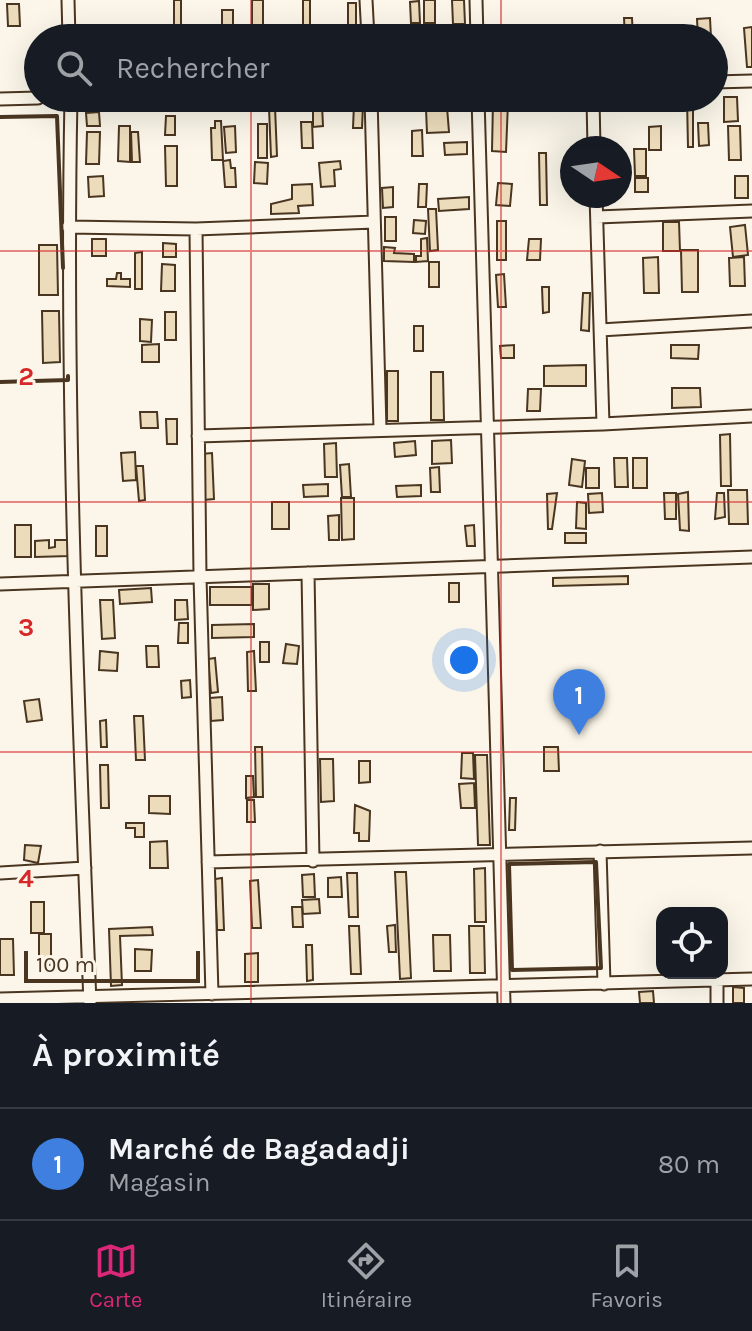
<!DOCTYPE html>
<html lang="fr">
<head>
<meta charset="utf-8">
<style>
	:root { --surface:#171b24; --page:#242831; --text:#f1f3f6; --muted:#9ea1a6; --line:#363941; --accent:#db2777 }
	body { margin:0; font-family:Karla,sans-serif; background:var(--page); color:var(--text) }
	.controls { position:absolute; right:24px; bottom:24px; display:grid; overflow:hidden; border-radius:16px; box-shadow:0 8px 32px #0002 }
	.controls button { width:72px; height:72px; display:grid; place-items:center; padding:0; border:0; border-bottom:2px solid var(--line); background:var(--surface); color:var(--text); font:40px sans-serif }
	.compass { position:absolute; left:560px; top:136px; width:72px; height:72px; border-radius:50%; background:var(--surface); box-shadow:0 8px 32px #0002; rotate:103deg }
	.scale { position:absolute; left:24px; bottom:20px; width:176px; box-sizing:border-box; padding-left:8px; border:4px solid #4a3520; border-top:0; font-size:22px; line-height:28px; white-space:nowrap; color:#4a3520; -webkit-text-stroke:6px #fbf6e9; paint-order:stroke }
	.you { position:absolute; left:464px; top:660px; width:28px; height:28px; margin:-20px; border:6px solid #fff; border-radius:50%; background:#1a73e8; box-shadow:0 0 0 12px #1a73e833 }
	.badge { display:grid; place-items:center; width:52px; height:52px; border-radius:50%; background:var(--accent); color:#fff; font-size:26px; font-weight:700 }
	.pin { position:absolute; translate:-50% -66px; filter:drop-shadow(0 2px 4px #0008) }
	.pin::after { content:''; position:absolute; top:42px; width:28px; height:24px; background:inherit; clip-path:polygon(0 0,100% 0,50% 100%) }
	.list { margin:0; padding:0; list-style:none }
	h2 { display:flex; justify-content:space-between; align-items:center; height:104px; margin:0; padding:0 32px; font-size:34px }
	h2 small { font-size:26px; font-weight:400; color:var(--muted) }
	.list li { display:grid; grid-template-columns:52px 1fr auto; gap:24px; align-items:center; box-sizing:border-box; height:112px; padding:0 32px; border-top:2px solid var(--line) }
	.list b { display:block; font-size:30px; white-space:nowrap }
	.list p { margin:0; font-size:26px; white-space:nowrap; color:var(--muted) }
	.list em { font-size:26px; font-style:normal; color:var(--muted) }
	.icon { flex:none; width:44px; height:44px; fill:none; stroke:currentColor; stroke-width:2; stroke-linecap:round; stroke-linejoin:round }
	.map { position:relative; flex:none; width:752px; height:1003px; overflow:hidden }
	.search { position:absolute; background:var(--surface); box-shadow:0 8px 32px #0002; left:24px; right:24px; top:24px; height:88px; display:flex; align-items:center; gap:20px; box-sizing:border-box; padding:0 28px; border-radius:44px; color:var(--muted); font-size:30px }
	.sheet { height:216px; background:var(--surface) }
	nav { display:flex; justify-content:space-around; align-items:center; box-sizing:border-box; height:112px; border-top:2px solid var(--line); background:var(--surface); font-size:22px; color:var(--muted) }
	nav a { display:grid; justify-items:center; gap:4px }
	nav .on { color:var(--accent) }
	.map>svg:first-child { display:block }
	.building { fill:#ecdcbc; stroke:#4a3520; stroke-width:2 }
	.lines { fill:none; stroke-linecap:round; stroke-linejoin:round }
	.street-casing { stroke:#4a3520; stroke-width:15 }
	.street { stroke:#fbf6e9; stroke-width:11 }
	.wall { stroke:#4a3520; stroke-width:4 }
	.grid { fill:none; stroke:#d62828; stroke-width:2; stroke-opacity:0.55 }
	.grid-label { font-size:26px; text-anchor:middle; font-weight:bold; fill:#d62828; stroke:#fbf6e9; stroke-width:6; stroke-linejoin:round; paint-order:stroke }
</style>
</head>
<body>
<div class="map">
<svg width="752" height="1003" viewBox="0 0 752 1003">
	<rect width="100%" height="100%" fill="#fbf6e9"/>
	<path class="building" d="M174,0H181V35L174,36Z
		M252,0H263V31H252Z
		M303,0H310V27H303Z
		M424,0H435V23H424Z
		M452,0H464L465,24H453Z
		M419,1L420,23H411L410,2Z
		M348,3H356V26H348Z
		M7,4H19L20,26H8Z
		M222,10H233V32H222Z
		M624,18H632L633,38H625Z
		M710,18L711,38H698L697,19Z
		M752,27V67H747L744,28Z
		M724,97H737L738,121L724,122Z
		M687,99H693V147H688Z
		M493,101L508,102L506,152L492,151Z
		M354,104L363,105L362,128H353Z
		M313,105H322L323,126L313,127Z
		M275,107L277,156L271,157L269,108Z
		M447,107L449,132L427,133L426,109Z
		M99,112L100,126H87L86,113Z
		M166,116H175V135H165Z
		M215,121H221L223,160H212L211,128H215Z
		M301,122H312L313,148H302Z
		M698,123H708L709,145L699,146Z
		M258,124H267V158H258Z
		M119,126H130V162L118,161Z
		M235,126L236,152L226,153L224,127Z
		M661,126V150H649V127Z
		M728,126H740L741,160H729Z
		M422,130L423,156H412V131Z
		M87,132H100L99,164H86Z
		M131,132H138L140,162H132Z
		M467,142V154L445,155L444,143Z
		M165,146H177V186H166Z
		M634,149H646V176H635Z
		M539,153H546L547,205H540Z
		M230,160L231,168H235L236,187H225L223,161Z
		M340,161L341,169L334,170L335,186L321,187L319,163Z
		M255,162L268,163L267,184L254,183Z
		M103,176L104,196L89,197L88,177Z
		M735,176H748V198H735Z
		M635,178H648V192H635Z
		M498,183L512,184L510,206L496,205Z
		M312,184L313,205L298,206L299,213L271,214V204L292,199V185Z
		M419,184H427L426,207H418Z
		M393,187V207L383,208L382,188Z
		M469,197V209L439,211L438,199Z
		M428,209H436L438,250L430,251Z
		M385,217H396V241H385Z
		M414,220L426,221L425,234L413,233Z
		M497,221H506V260H497Z
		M663,222H679L680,251H663Z
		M745,225L748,255L733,257L730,227Z
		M427,238L428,261L416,262V256H421V239Z
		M92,239H106V256H92Z
		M529,239H541L540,260H527Z
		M163,243L176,244V257H163Z
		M39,245H57L58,295H39Z
		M384,247L395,248L394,253L414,254V262L384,261Z
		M681,250H698V292H682Z
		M142,252V289H135V253Z
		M658,257L659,293H644L643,258Z
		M744,257L745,286H730L729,258Z
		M429,262H439V287H429Z
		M162,264L175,265V291H161Z
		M117,273H121V279H130V287L107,286V279H116Z
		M504,274L506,307H498L496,275Z
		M542,287H549V312L543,313Z
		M583,293H590L589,331L581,330Z
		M42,311H59L60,362L43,363Z
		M165,312H176V340H165Z
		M140,319L152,320L151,342L140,341Z
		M414,326H423V351H414Z
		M159,344V362H142V345Z
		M514,345V358H501L500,346Z
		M671,345H699L698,359L671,358Z
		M586,365V386H544V366Z
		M387,371H398V421H387Z
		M431,372H443L444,420H431Z
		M672,388H700L701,407L672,408Z
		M528,389H541L540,411H527Z
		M140,412H157L158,428H141Z
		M166,419H177V444H167Z
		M730,434L731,486H721L720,435Z
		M451,440L452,463L432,464V441Z
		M415,441L416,455L395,457L394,443Z
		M336,443L337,477H325L324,444Z
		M135,452L136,480L123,481L121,453Z
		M212,453L214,499L203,500L201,454Z
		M614,458H627L628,487H615Z
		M633,458H647V488H633Z
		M572,459L585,461L582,487L569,485Z
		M349,464L351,497H342L340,465Z
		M136,466H143L145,500L139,501Z
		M439,467L440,492H431L430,468Z
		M586,468H599V488H586Z
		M328,484V496L304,497L303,485Z
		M421,485V496L397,497L396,486Z
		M728,490H747L748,524H729Z
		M688,492L689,531L680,530L678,494Z
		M557,493L552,529H548L547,494Z
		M602,493L603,512L589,513L588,494Z
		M664,493H676V519H665Z
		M717,493H724L725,517L715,519Z
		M341,498H354V539L342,540Z
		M272,502H289V529H272Z
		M577,502L586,503V529L576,528Z
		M339,515V540H329L328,516Z
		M15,525H31V557H15Z
		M474,525L475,546H467L465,526Z
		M96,526H107V556H96Z
		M565,533H586V543H565Z
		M49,540V548L55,547V540H69V556L35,557V541Z
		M628,576V584L553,586V578Z
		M449,583H459V602H449Z
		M253,584H269V609L253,610Z
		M210,587H252V605H210Z
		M151,588L152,602L120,604L119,590Z
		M100,600H113L115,638L102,639Z
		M175,600H187L188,619L175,620Z
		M179,623H188V643H178Z
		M254,624V637L212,638V625Z
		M260,642H269V662H260Z
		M286,644L299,646L297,664L283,663Z
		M146,646H158L159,667H147Z
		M100,651L118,653L117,671L99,670Z
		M254,651L256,691H248L247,652Z
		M215,658L218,692L211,693L208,659Z
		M190,680L191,697L182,698L181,681Z
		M222,697L223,720L211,721L210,698Z
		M39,699L42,720L27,722L24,701Z
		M134,716H143L145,760H136Z
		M106,720L107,747H101L100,721Z
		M255,747H262L263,797H256Z
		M544,747H558L559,771H544Z
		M462,753H473L474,779L461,778Z
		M475,755H487L490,845H478Z
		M320,759H333L334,801L321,802Z
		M359,761H370V782L359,783Z
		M100,765H108L109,808H101Z
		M246,776H253L254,797L246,798Z
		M474,783L475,808H461L459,784Z
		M149,796H170V814L149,813Z
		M510,798H516L515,830H509Z
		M247,800H254L255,822H247Z
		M355,805L370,811L369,841H359V833H354Z
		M126,823H144V837H135V828H126Z
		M167,841L168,868H150V842Z
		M25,845L41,846L38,863L24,860Z
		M485,868L486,922H475L474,869Z
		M395,872H406L411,978L400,979Z
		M347,873H357L358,917H349Z
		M314,874L315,897H303L302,875Z
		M341,877L342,897H328V878Z
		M222,878L224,930H217L215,879Z
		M258,880L261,928H252L250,881Z
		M319,899L320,913L303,914L302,900Z
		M31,902H44V933H31Z
		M292,907H302L303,927H293Z
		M395,925L396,952H389L387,926Z
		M349,926H359L361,974H351Z
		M469,926H484L485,973H470Z
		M152,927L153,935L120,936L122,985L111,986L109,929Z
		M39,934H51V965H39Z
		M433,935H450L451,971H434Z
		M0,939H13L14,975H0Z
		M306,945H312L313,980L307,981Z
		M135,949L152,950L151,971H135Z
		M258,953V982H245V954Z
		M733,987L744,988V1003H733Z
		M653,991L654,1003H640L639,992Z"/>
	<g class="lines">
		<defs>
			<path id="street" d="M68,0L69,38
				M366,0L368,38
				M476,0L477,38
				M714,82L752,81
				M71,98C65,400 78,701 90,1003
				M371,98L380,429
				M478,98L504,1003
				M593,98L594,148
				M0,99L38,98
				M596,196L603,424
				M597,217L752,211
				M68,227L196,229L374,222
				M196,229L200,577L212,994
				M600,330L752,321
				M198,436L603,424L752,416
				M308,573L313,861
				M0,584L752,557
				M600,851L604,984
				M208,862L752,848
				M0,873L85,868
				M717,980V1003
				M0,999L752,979"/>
		</defs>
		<use href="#street" class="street-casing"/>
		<use href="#street" class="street"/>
		<path class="wall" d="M0,117L57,116L63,268
			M0,382L68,380V376
			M596,862L601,968L512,970L509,864Z"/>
	</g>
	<path class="grid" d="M251,0V38M501,0V38M251,98V1003M501,98V1003M0,251H752M0,502H752M0,752H752"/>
	<g class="grid-label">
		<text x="26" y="385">2</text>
		<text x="26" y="636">3</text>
		<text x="26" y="887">4</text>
	</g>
</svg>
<div class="controls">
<button><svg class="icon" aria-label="locate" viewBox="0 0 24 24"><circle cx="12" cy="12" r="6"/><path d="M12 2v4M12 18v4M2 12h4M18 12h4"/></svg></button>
</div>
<svg class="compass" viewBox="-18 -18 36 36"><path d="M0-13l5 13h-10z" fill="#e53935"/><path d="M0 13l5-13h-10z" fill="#9ea1a6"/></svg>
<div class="scale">100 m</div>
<div class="you"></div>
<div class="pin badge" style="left:579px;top:735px;background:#3f7fe0">1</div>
<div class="search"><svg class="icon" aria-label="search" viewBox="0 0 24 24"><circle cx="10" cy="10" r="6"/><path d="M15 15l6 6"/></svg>Rechercher</div>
</div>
<section class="sheet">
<h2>À proximité<small></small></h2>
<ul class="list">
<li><span class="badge" style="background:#3f7fe0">1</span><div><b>Marché de Bagadadji</b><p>Magasin</p></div><em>80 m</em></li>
</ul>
</section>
<nav>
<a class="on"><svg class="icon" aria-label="map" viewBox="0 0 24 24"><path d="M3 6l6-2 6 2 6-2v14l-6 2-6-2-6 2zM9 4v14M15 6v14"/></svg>Carte</a>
<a><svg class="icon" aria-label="directions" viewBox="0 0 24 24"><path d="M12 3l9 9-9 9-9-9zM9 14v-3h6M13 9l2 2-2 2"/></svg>Itinéraire</a>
<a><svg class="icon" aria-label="saved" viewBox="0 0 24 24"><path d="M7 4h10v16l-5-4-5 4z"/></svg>Favoris</a>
</nav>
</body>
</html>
